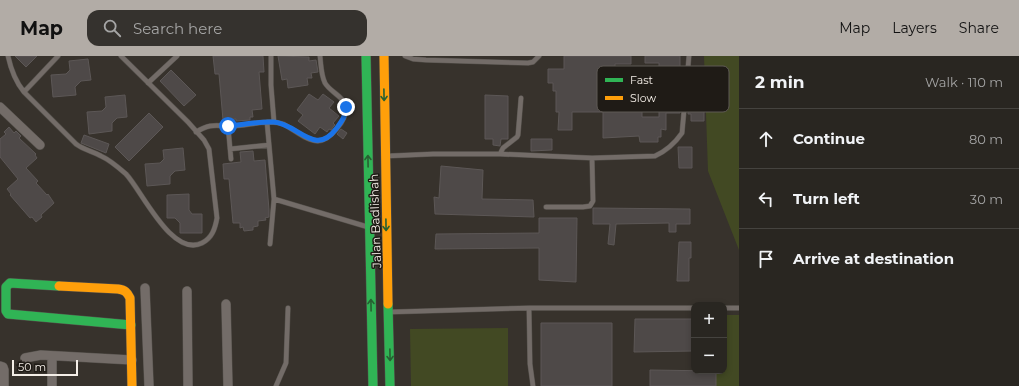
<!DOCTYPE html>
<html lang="en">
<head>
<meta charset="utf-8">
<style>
	:root { --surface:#292621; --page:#35322e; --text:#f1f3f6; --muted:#a5a5a5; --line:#45433f; --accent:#b2aca6 }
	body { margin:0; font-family:Montserrat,sans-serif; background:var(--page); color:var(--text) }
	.controls { position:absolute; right:12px; bottom:12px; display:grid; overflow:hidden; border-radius:8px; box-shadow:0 2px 6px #0003 }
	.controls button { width:36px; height:36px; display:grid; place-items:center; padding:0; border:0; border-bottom:1px solid var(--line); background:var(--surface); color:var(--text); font:20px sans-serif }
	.scale { position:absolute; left:12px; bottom:10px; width:66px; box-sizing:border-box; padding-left:4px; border:2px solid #f4eee7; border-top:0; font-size:11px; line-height:14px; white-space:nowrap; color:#f4eee7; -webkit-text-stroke:3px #1f1b16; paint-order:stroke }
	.stop { position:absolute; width:12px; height:12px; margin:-9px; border:3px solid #1a73e8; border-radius:50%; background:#fff }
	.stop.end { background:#1a73e8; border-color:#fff; box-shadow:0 1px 4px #0008 }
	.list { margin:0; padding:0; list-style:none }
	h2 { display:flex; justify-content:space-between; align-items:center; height:52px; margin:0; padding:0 16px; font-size:17px }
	h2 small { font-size:13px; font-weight:400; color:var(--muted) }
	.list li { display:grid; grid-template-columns:26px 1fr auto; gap:12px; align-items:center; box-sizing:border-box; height:60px; padding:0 16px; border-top:1px solid var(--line) }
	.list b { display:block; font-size:15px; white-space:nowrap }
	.list em { font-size:13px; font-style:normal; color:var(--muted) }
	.icon { flex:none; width:22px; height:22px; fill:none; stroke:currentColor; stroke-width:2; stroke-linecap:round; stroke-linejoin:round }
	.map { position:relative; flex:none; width:739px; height:330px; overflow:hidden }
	header { display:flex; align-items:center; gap:24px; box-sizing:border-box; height:56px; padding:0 20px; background:var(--accent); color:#111 }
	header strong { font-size:19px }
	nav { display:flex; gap:22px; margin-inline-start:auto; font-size:14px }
	.search { width:280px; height:36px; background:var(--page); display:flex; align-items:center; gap:10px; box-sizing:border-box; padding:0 14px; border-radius:12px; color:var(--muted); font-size:15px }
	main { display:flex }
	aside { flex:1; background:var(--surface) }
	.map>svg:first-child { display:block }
	.green { fill:#424923 }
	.building { fill:#4e4948; stroke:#5c5756 }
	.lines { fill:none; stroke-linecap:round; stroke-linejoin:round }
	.lane-casing { stroke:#54504b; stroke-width:5.5 }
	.street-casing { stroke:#54504b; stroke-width:10 }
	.fast-casing { stroke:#54504b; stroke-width:10 }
	.slow-casing { stroke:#54504b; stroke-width:10 }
	.lane { stroke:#736c68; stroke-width:4.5 }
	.street { stroke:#736c68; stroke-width:9 }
	.fast { stroke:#30b455; stroke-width:9 }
	.slow { stroke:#ff9f0a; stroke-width:9 }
	.oneway { stroke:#276032 }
	.route { stroke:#1a73e8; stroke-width:5 }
	.labels { text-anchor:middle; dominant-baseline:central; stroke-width:3; stroke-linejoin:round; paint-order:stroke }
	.street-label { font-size:12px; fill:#f4eee7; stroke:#1f1b16 }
	.key { fill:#1f1b16; stroke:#5f5a55; stroke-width:1 }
	.key-label { font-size:11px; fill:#f4eee7 }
</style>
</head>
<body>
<header>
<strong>Map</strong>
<div class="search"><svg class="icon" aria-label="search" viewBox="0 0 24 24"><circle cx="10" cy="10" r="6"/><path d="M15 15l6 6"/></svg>Search here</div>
<nav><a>Map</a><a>Layers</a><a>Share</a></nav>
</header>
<main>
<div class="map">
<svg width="739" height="330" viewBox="0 0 739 330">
	<rect width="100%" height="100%" fill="#37322c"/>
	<path class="green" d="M704,0H739V194L708,115Z
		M724,259H739V330H714V315H724Z
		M508,272V330H411L410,273Z"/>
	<path class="building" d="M15,0H37L26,11Z
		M213,0H263L264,16H259L262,53L252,54L253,61H250V64L236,65V63L223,64L219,18H215Z
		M278,0L309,1V5L316,4L318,16L311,17L312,22H307L308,29L288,32L287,23L282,24Z
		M564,0H631V8H615V39H642V61H659V7H645V0H680V20H683L680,57H666V74L661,73V81H658V86H640L639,80L603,82V56H572V74H558L559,56H556V35H553V27H548V13H564Z
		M88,3L91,24L81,25L75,31L76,39L53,41L51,19L66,18L70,14L69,5Z
		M171,14L196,39L184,50L160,25Z
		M702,19L703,38H711V48L704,49V65H691V58H688L691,20Z
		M309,38L318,44L323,38L334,46L329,52L339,60L333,67L335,69L334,70L331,74L329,73L327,76L320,71L315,78L298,65L303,59L297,54Z
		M125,39L127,61L117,62L112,67V75L89,78L87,56L102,55L106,51L105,41Z
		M485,39L508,40V83H501L500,90L493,89V83H485Z
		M149,57L163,71L129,105L115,91Z
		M9,71L14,77L16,75L21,80L19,82L36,98L35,99L37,102L26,112L38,125L36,127L47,139L48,138L54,147L41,159L42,161L36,166L32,161L30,162L10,139L11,138L7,133L18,123L0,101V83L6,78L4,76Z
		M341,73L347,77L343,83L337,78Z
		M84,79L109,88L106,97L81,87Z
		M531,83H552V94L531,95Z
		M678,91H692V112H679Z
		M183,92L185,114L175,115L170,120V128L147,130L145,108L160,107L164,103L163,94Z
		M253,95L254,105L265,104L269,154V161L265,162L266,164L258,165V170L253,171V174L244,175L243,171L240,172V167H233L229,123H224L223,108L241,106L240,96Z
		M441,110L483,114L482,143L533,144L534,161L435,158L434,141L439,142Z
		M189,138V154L192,158H202V177H180V167L175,162H167V139Z
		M593,152L690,153V168H676V176H669V167L616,168L614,189L608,188L610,168H593Z
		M539,162H577L576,226L539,224V192L435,193L436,178L539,177Z
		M679,186H691V202H689V225H677Z
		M635,263H694V295L634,296Z
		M541,267H612V330H541Z
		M650,314L716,315V330H650Z"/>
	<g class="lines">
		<defs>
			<path id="lane" d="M8,0C11,14 15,25 24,36L76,88C84,94 92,95 101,100C110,104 118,111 126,118C142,135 172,202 202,187C212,182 215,173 217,162L209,93L204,84L188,66L121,0
				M271,0V29L274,66
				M405,0L413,3L426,4L528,7L533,6L539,0
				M148,27L177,0
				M24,36L58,0
				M267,66L274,143L368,171
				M228,70L231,103
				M196,76C201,73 205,71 210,70C217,69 222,70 228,70C246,71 266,62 283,68C294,73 306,85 318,85C330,85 347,63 346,52C345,41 330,36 325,27C321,19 321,9 320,0
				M230,93L269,89
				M500,98L503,92L517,81L518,79L521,42
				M387,100L433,98H500L592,102L655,100C666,95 675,87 682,77L689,0
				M546,151H583L590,150L593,145L592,102
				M270,188L274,143
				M529,252L530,308L533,330
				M724,252H739
				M390,256L529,252H694
				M276,330L286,307L288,252"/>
			<path id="street" d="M0,51L40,89
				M145,232L149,330
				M187,235L188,330
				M226,248L228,330
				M25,302L41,299L132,304
				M0,310L3,311L4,314V330
				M52,330V300"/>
			<path id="fast" d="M366,0L373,330
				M59,230L10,227L6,231V255L8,258L131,269
				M388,248L390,330"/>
			<path id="slow" d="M384,0L388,248
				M59,230L118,233C125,234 127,236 130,242L132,330"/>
		</defs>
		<use href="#lane" class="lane-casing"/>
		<use href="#street" class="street-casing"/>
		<use href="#fast" class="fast-casing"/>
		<use href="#slow" class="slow-casing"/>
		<use href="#lane" class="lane"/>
		<use href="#street" class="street"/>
		<use href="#fast" class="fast"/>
		<use href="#slow" class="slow"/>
	</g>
	<defs><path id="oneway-shaft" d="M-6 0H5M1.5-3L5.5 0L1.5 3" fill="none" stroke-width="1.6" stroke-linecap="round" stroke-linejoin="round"/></defs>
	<g class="oneway">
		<use href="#oneway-shaft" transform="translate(384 39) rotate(89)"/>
		<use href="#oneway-shaft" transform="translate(368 105) rotate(-91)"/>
		<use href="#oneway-shaft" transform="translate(386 169) rotate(89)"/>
		<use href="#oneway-shaft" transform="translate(371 249) rotate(-91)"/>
		<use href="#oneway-shaft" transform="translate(390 299) rotate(89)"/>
	</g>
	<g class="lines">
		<path class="route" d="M228,70C243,69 259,65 274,66C298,68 315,101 336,73C341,66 346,60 346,51"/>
	</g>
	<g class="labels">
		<g class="street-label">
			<text transform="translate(375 165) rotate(-92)">Jalan Badlishah</text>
		</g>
	</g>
	<rect x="597" y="10" width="132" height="46" rx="6" class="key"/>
	<rect x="605" y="22" width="18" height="4" fill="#30b455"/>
	<rect x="605" y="40" width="18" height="4" fill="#ff9f0a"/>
	<g class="key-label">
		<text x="630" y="28">Fast</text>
		<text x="630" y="46">Slow</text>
	</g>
</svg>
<div class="controls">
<button>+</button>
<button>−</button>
</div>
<div class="scale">50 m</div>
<div class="stop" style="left:228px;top:70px"></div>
<div class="stop end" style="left:346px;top:51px"></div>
</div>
<aside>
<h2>2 min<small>Walk · 110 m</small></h2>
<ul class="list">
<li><svg class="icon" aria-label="ahead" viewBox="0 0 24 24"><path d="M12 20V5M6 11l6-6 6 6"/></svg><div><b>Continue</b></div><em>80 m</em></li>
<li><svg class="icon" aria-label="left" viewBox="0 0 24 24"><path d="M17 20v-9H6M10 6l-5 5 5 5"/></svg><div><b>Turn left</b></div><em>30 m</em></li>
<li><svg class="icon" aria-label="arrive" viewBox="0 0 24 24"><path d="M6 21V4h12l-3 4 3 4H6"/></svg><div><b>Arrive at destination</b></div></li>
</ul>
</aside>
</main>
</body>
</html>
